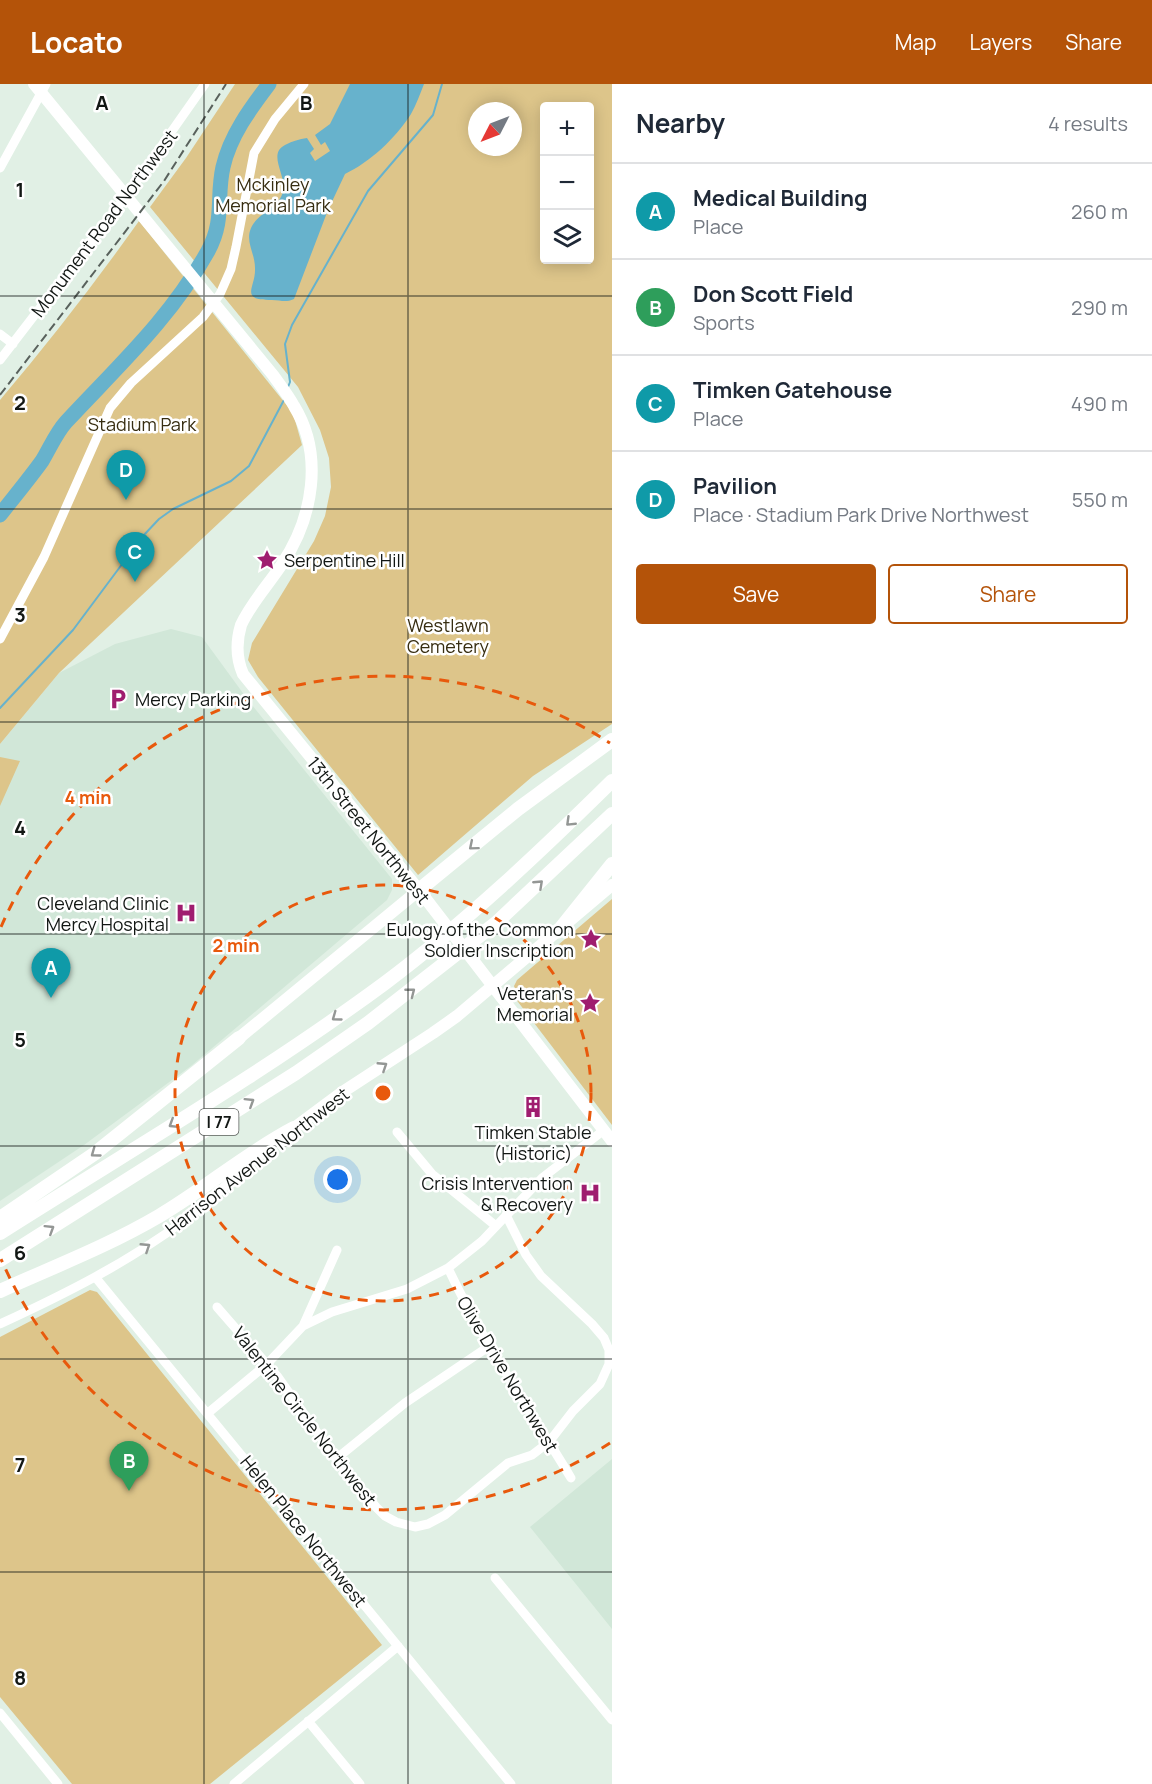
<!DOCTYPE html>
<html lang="en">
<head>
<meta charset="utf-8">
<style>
	:root { --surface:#fff; --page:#f6f6f7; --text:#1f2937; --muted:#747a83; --line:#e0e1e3; --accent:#b45309 }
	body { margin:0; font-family:Manrope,sans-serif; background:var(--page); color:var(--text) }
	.controls { position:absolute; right:18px; top:18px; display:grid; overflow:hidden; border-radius:6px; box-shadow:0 3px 15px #0003 }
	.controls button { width:54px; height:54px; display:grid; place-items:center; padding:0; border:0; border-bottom:2px solid var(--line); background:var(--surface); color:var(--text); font:30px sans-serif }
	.compass { position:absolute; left:468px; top:18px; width:54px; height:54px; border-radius:50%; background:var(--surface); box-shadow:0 3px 15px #0003; rotate:228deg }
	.you { position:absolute; left:338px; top:1096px; width:21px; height:21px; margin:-15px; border:4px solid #fff; border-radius:50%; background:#1a73e8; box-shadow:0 0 0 9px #1a73e833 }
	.badge { display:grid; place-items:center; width:39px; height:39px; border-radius:50%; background:var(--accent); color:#fff; font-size:20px; font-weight:700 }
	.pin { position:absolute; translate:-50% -50px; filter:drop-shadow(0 2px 3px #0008) }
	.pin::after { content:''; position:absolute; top:32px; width:21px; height:18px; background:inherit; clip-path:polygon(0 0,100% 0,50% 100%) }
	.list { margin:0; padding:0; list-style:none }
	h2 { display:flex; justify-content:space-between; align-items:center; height:78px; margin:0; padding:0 24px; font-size:26px }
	h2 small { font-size:20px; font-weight:400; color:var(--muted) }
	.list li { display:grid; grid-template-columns:39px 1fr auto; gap:18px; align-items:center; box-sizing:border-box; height:96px; padding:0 24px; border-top:2px solid var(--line) }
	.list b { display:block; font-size:22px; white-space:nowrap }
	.list p { margin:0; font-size:20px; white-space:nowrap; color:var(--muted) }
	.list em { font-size:20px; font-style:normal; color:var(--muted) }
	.actions { display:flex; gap:12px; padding:18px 24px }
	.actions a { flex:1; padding:14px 0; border:2px solid var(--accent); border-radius:6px; text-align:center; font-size:21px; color:var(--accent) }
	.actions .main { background:var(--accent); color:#fff }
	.icon { flex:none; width:33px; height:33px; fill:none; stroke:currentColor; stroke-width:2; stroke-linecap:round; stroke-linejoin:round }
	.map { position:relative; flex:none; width:612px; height:1700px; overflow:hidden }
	header { display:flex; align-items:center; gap:36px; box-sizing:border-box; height:84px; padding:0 30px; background:var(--accent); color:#fff }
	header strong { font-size:28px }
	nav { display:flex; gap:33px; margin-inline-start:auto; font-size:21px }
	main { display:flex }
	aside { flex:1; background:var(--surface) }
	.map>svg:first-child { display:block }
	.built { fill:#d1e7d8 }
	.green { fill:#ddc58a; fill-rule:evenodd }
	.water { fill:#67b2cc }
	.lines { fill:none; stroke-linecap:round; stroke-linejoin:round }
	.stream { stroke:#67b2cc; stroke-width:2 }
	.river { stroke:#67b2cc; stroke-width:15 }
	.minor { stroke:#fff; stroke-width:9 }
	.major { stroke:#fff; stroke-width:12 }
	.highway { stroke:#fff; stroke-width:14 }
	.rail { stroke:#59615c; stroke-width:2; stroke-dasharray:9 4.5; stroke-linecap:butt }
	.oneway { stroke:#949795 }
	.grid { fill:none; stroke:#121714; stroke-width:1.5; stroke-opacity:0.55 }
	.ring { fill:none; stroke:#e8590c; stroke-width:3; stroke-dasharray:10 8 }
	.labels { text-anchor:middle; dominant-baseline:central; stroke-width:5; stroke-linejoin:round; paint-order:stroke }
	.shield { fill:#fff; stroke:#595d5a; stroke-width:1.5 }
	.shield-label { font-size:16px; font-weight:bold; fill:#121714 }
	.park-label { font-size:18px; fill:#372d11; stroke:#fff }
	.street-label { font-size:18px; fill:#121714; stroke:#fff }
	.poi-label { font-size:18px; fill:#121714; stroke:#fff; text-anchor:end }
	.grid-label { font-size:20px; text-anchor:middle; font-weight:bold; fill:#121714; stroke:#fff; stroke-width:5; stroke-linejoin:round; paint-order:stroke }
	.centre { fill:#e8590c; stroke:#fff; stroke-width:3 }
	.ring-label { font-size:18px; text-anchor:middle; font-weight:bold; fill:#e8590c; stroke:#fff; stroke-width:5; stroke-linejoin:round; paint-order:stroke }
</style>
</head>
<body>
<header>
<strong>Locato</strong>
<nav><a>Map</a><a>Layers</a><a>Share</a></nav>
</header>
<main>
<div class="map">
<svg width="612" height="1700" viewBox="0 0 612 1700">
	<rect width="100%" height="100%" fill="#e1f0e5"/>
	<path class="built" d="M171,545L202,553L248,616L392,795V806L387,816L191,982L84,1061L0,1117V660L59,589L115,560Z
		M612,1375V1545L530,1443Z"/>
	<path class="green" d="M235,0H612V640L533,692L418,791L258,593L248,576L252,559L314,457L325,432L331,403L329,374L320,346L298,303L150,123L186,74ZM544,22H590V176H544ZM477,27H513V63H477Z
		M139,137L293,329L302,361L59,589L0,660V316C49,258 95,199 139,137Z
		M0,673L20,677L0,722Z
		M612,815V1041L515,914L517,912L514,902L517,896Z
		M90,1206L97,1208L382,1561L210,1700H72L0,1613V1253Z"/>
	<path class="water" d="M350,0H424C420,10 416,21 411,30C395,55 370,78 345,90L328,126L294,215C285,219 281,216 272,216C238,216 256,204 255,184C255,169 245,158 251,144C258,128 280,124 283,107C287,92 267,70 285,61C293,57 299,55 307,54L314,65L310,69L315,77L330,67L325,58L321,61L315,51L330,40Z"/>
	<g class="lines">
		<path class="stream" d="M288,303L290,298L285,260L292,241L368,107L433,31L442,0
			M0,624L73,546L143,452L159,435L173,425L231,397L249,382L285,314"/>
		<path class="river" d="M0,431C14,413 29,395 42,377C50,364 56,349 66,338C118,282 170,235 208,167C225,136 216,114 223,83C230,52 250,25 269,0"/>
		<path class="minor" d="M0,84L46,0
			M0,250L13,260
			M0,276L127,111L205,0
			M0,555L44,473L110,324L131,299L203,233L220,210L231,185L236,163L254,69L275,35L304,0
			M397,1048L432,1090L496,1142
			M448,1184C483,1259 529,1324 571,1394
			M96,1194L511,1700
			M217,1223L278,1293L336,1375L376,1423L385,1432L396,1438L415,1443L428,1440L445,1431L508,1379L532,1371L549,1358L573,1327L600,1300L609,1280V1266L604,1254L592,1240L541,1192L526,1171L506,1131
			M0,1240C65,1210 127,1179 185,1136C212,1116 235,1091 261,1070
			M303,1242L332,1228L407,1205L448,1184L482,1157L542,1094L604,1046
			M208,1329L267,1280L303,1242L337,1166
			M336,1375L405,1319L488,1263
			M495,1494L612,1636
			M0,1629L58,1700
			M308,1637L360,1700
			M234,1700L398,1562"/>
		<path class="major" d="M34,0L273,291C280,301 288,311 294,322C324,371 313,434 282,480C269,500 251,519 241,541C236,558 236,574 243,590L419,806L612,1057
			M239,954L419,806
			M294,1044L341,1009L433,949L457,932L612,801"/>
		<path class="highway" d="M419,806L518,725L612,656
			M560,845L612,780
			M0,1134L94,1070L239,954
			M0,1149C129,1067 262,990 385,899C466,838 540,768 612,697
			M0,1176L296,989L368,939L496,839L612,730
			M0,1207C53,1183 108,1162 159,1132C205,1105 246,1069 294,1044"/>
		<path class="rail" d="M0,311L164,97L226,0"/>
	</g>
	<defs><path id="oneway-chevron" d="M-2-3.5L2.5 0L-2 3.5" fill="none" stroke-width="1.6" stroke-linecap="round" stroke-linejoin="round" transform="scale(1.5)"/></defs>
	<g class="oneway">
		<use href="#oneway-chevron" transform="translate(570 738) rotate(136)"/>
		<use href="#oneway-chevron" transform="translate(473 762) rotate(140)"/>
		<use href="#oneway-chevron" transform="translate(539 800) rotate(-43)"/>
		<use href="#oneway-chevron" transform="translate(411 908) rotate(-38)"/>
		<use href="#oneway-chevron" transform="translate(336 933) rotate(144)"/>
		<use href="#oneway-chevron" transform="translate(383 982) rotate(-33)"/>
		<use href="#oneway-chevron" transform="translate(250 1018) rotate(-32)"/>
		<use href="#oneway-chevron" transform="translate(173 1040) rotate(148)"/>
		<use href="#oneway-chevron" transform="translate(95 1069) rotate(144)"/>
		<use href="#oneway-chevron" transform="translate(50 1145) rotate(-32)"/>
		<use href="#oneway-chevron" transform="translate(146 1163) rotate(-33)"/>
	</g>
	<path class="grid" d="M204,0V1700M408,0V1700M0,212H612M0,425H612M0,638H612M0,850H612M0,1062H612M0,1275H612M0,1488H612"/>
	<g class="ring">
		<circle cx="383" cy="1009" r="208"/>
		<path d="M610 1359A417 417 0 0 1 1 1175M1 843A417 417 0 0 1 610 659"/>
	</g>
	<defs>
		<symbol id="sight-bare" viewBox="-9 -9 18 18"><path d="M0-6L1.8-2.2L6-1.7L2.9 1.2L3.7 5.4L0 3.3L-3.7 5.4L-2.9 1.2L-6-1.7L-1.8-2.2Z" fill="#9f1d6f" stroke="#fff" stroke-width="2.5" paint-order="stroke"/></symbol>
		<symbol id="parking-bare" viewBox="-9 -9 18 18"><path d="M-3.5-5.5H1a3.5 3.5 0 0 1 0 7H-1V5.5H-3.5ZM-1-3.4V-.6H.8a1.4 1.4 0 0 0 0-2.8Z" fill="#9f1d6f" stroke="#fff" stroke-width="2.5" paint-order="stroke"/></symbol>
		<symbol id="hospital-bare" viewBox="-9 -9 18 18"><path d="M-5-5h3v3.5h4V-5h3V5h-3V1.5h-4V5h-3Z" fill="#9f1d6f" stroke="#fff" stroke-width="2.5" paint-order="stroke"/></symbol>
		<symbol id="building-bare" viewBox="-9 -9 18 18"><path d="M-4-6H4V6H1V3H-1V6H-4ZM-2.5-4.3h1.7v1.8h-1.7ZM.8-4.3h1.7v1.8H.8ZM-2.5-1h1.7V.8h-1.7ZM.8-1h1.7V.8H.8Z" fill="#9f1d6f" stroke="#fff" stroke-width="2.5" paint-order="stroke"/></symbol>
	</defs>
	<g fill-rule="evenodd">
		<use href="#sight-bare" x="252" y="461" width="30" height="30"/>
		<use href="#parking-bare" x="103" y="600" width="30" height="30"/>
		<use href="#hospital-bare" x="171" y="814" width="30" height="30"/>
		<use href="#sight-bare" x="576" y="840" width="30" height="30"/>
		<use href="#sight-bare" x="575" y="904" width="30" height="30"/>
		<use href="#building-bare" x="518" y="1008" width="30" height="30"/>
		<use href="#hospital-bare" x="575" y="1094" width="30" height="30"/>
	</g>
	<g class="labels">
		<rect class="shield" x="199.5" y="1025" width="39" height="26" rx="4.5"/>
		<g class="shield-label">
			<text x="219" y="1038">I 77</text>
		</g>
		<g class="park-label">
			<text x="273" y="100">Mckinley<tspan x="273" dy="21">Memorial Park</tspan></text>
			<text x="142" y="340">Stadium Park</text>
			<text x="448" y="541">Westlawn<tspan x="448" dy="21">Cemetery</tspan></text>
		</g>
		<g class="street-label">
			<text transform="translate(104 139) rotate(-53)">Monument Road Northwest</text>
			<text transform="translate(369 746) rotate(51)">13th Street Northwest</text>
			<text transform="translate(257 1077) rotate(-38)">Harrison Avenue Northwest</text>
			<text transform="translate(508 1290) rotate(59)">Olive Drive Northwest</text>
			<text transform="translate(305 1332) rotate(52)">Valentine Circle Northwest</text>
			<text transform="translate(304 1447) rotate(51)">Helen Place Northwest</text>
		</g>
		<g class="poi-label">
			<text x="284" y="476" text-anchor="start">Serpentine Hill</text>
			<text x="135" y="615" text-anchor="start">Mercy Parking</text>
			<text x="169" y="819">Cleveland Clinic<tspan x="169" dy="21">Mercy Hospital</tspan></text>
			<text x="574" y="845">Eulogy of the Common<tspan x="574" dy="21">Soldier Inscription</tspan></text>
			<text x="573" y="909">Veteran's<tspan x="573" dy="21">Memorial</tspan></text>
			<text x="533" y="1048" text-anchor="middle">Timken Stable<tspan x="533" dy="21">(Historic)</tspan></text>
			<text x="573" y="1099">Crisis Intervention<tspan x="573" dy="21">&amp; Recovery</tspan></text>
		</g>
	</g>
	<g class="grid-label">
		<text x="102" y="26">A</text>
		<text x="306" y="26">B</text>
		<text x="20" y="113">1</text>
		<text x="20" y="326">2</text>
		<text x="20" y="538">3</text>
		<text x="20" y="751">4</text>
		<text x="20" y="963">5</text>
		<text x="20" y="1176">6</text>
		<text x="20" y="1388">7</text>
		<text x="20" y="1601">8</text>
	</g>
	<circle cx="383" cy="1009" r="9" class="centre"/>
	<g class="ring-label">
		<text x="88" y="720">4 min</text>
		<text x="236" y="868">2 min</text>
	</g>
</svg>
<div class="controls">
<button>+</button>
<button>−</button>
<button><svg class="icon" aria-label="layers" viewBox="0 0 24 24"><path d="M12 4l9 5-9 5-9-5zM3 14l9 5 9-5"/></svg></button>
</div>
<svg class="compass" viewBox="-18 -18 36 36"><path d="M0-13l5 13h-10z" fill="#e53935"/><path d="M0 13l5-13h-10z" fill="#747a83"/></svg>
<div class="you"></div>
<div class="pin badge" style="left:51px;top:914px;background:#0f9aa8">A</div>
<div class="pin badge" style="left:129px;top:1407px;background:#2e9e5b">B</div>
<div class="pin badge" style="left:135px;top:498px;background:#0f9aa8">C</div>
<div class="pin badge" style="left:126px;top:416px;background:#0f9aa8">D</div>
</div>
<aside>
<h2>Nearby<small>4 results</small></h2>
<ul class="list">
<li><span class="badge" style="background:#0f9aa8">A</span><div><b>Medical Building</b><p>Place</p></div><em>260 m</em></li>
<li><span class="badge" style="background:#2e9e5b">B</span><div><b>Don Scott Field</b><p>Sports</p></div><em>290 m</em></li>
<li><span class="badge" style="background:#0f9aa8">C</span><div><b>Timken Gatehouse</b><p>Place</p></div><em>490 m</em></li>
<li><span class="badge" style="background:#0f9aa8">D</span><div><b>Pavilion</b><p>Place · Stadium Park Drive Northwest</p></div><em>550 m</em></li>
</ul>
<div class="actions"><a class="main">Save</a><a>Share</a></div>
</aside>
</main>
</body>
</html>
